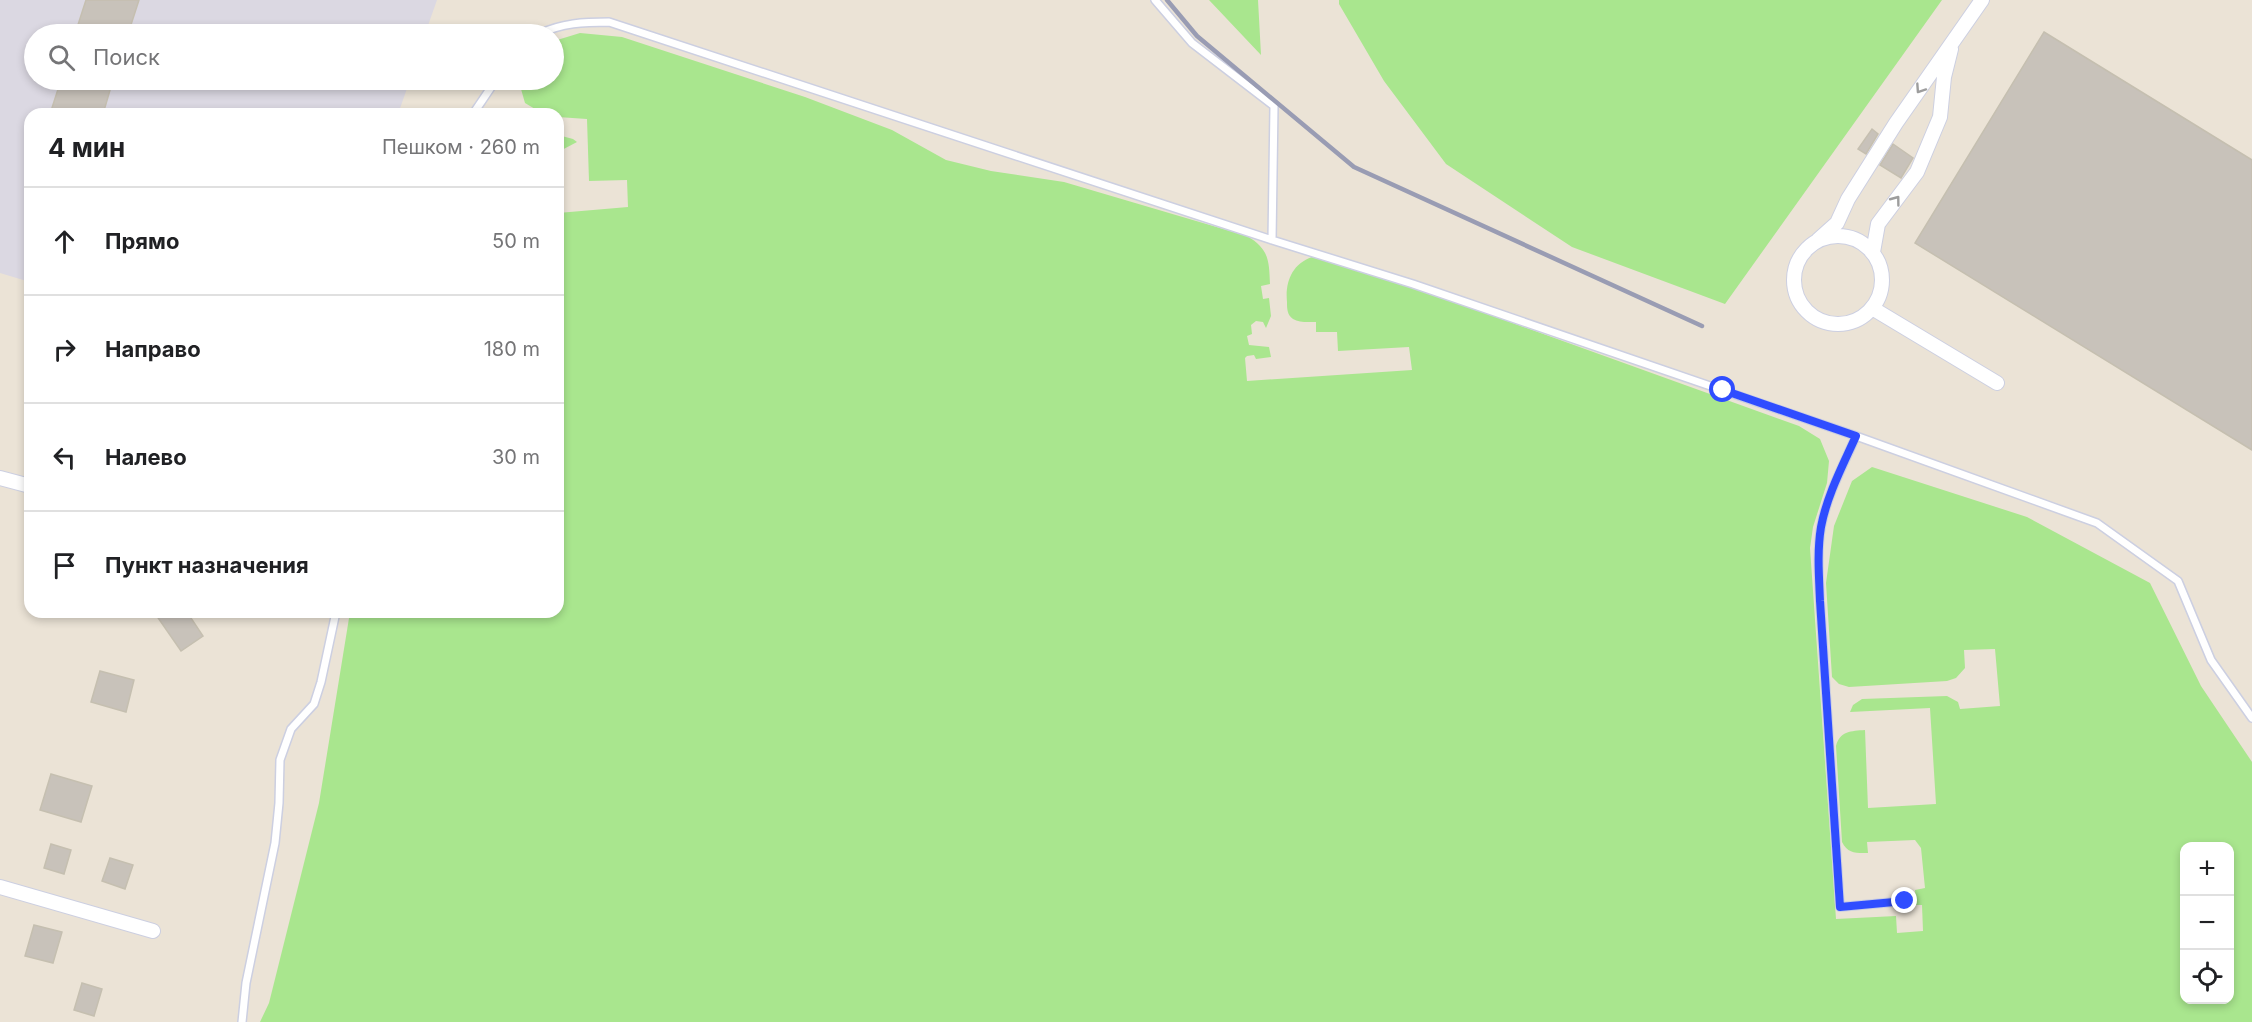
<!DOCTYPE html>
<html lang="ru">
<head>
<meta charset="utf-8">
<style>
	:root { --surface:#fff; --page:#f6f6f6; --text:#202124; --muted:#757577; --line:#e0e0e0 }
	body { margin:0; font-family:Inter,sans-serif; background:var(--page); color:var(--text) }
	.controls { position:absolute; right:18px; bottom:18px; display:grid; overflow:hidden; border-radius:12px; box-shadow:0 3px 9px #0003 }
	.controls button { width:54px; height:54px; display:grid; place-items:center; padding:0; border:0; border-bottom:2px solid var(--line); background:var(--surface); color:var(--text); font:30px sans-serif }
	.stop { position:absolute; width:18px; height:18px; margin:-14px; border:4px solid #2f4dff; border-radius:50%; background:#fff }
	.stop.end { background:#2f4dff; border-color:#fff; box-shadow:0 2px 6px #0008 }
	.list { margin:0; padding:0; list-style:none }
	h2 { display:flex; justify-content:space-between; align-items:center; height:78px; margin:0; padding:0 24px; font-size:26px }
	h2 small { font-size:20px; font-weight:400; color:var(--muted) }
	.list li { display:grid; grid-template-columns:39px 1fr auto; gap:18px; align-items:center; box-sizing:border-box; height:108px; padding:0 24px; border-top:2px solid var(--line) }
	.list b { display:block; font-size:22px; white-space:nowrap }
	.list em { font-size:20px; font-style:normal; color:var(--muted) }
	.icon { flex:none; width:33px; height:33px; fill:none; stroke:currentColor; stroke-width:2; stroke-linecap:round; stroke-linejoin:round }
	.map { position:relative; flex:none; width:2252px; height:1022px; overflow:hidden }
	.search { position:absolute; background:var(--surface); box-shadow:0 3px 9px #0003; left:24px; top:24px; width:540px; height:66px; display:flex; align-items:center; gap:15px; box-sizing:border-box; padding:0 21px; border-radius:33px; color:var(--muted); font-size:22px }
	.panel { position:absolute; background:var(--surface); box-shadow:0 3px 9px #0003; left:24px; top:108px; width:540px; height:510px; border-radius:18px }
	.map>svg:first-child { display:block }
	.industrial { fill:#dbd8e2 }
	.green { fill:#a9e68e; fill-rule:evenodd }
	.building { fill:#c8c2ba; stroke:#c5bfb0; stroke-width:1.5 }
	.lines { fill:none; stroke-linecap:round; stroke-linejoin:round }
	.service-casing { stroke:#cccfe1; stroke-width:10 }
	.minor-casing { stroke:#cccfe1; stroke-width:16 }
	.service { stroke:#fff; stroke-width:7 }
	.minor { stroke:#fff; stroke-width:14 }
	.rail { stroke:#999cb3; stroke-width:4.5 }
	.oneway { stroke:#9d9d9d }
	.route { stroke:#2f4dff; stroke-width:8 }
</style>
</head>
<body>
<div class="map">
<svg width="2252" height="1022" viewBox="0 0 2252 1022">
	<rect width="100%" height="100%" fill="#ebe3d6"/>
	<path class="industrial" d="M0,0H437L425,34H34V80H410L398,114H30V282L0,273Z"/>
	<path class="green" d="M1209,0H1258L1261,55Z
		M1339,0H1942L1725,304L1572,247L1446,164L1384,81L1339,4Z
		M580,33L622,37L805,97L892,130L946,160L991,171L1064,182L1247,236C1269,249 1269,260 1270,284L1261,286L1263,299L1269,298L1271,316L1266,328L1263,322L1256,321L1251,325L1252,334L1247,336L1249,345L1269,347L1271,357L1256,359L1254,355L1247,356L1245,358L1247,381L1412,370L1409,347L1338,351L1337,332H1316V322C1309,322 1299,323 1293,319C1287,315 1287,308 1287,302C1285,282 1292,264 1312,257C1319,255 1328,258 1335,259L1799,426L1820,439L1829,461L1827,483L1813,527L1810,548L1836,919L1896,916L1897,933L1923,931L1922,905H1916L1915,890L1925,888L1921,848L1915,840L1867,842L1868,853C1856,853 1848,854 1842,842L1836,746C1840,731 1851,731 1865,730L1868,808L1936,804L1930,708L1850,712L1853,705L1862,699L1947,696L1958,702L1960,709L2000,706L1995,649L1964,650L1965,668L1956,678L1947,681L1849,687L1839,684L1832,677L1826,583L1834,526L1852,481L1872,467L2027,517L2150,583L2201,686L2252,762V1022H260L269,1003L319,803L350,612H558V213L628,207L627,180L589,181L587,119L558,117V114L540,112L525,103L519,82L520,80H554V41ZM2184,846H2230V1000H2184Z
		M558,135L573,139L577,142L558,152Z"/>
	<path class="building" d="M86,0H139L128,34H75Z
		M2044,32L2252,160V450L1915,243Z
		M61,80H113L103,114H50Z
		M1872,129L1878,134L1866,154L1858,149Z
		M1893,144L1913,158L1901,178L1880,165Z
		M154,612H187L203,636L181,651Z
		M100,671L134,680L126,712L91,702Z
		M51,774L92,786L81,822L40,810Z
		M51,844L71,850L64,874L44,868Z
		M110,858L133,865L125,889L102,881Z
		M34,925L62,932L53,963L25,956Z
		M82,983L102,989L94,1016L74,1010Z"/>
	<g class="lines">
		<defs>
			<path id="service" d="M1155,0L1192,43L1274,106L1272,240
				M539,34C562,23 584,22 609,22L1272,240L1413,284L1856,436L2097,523L2178,581L2211,660L2252,718
				M473,114L496,80
				M1856,436C1843,466 1827,495 1821,527C1817,551 1819,577 1820,601L1840,907L1905,901
				M242,1022L246,983L275,843L279,803L280,760L291,729L314,704L321,682L336,612"/>
			<path id="minor" d="M1794 280a44 44 0 1 1 88 0a44 44 0 1 1-88 0Z
				M1818,240L1837,223L1848,199L1896,123L1982,0
				M1873,252L1878,224L1917,172L1940,117L1944,77L1951,49
				M1872,308L1997,383
				M0,478L30,486
				M0,887L153,931"/>
		</defs>
		<use href="#service" class="service-casing"/>
		<use href="#minor" class="minor-casing"/>
		<use href="#service" class="service"/>
		<use href="#minor" class="minor"/>
		<path class="rail" d="M1167,0L1197,36L1354,167L1702,326"/>
	</g>
	<defs><path id="oneway-chevron" d="M-2-3.5L2.5 0L-2 3.5" fill="none" stroke-width="1.6" stroke-linecap="round" stroke-linejoin="round" transform="scale(1.5)"/></defs>
	<g class="oneway">
		<use href="#oneway-chevron" transform="translate(1920 89) rotate(124)"/>
		<use href="#oneway-chevron" transform="translate(1896 200) rotate(-53)"/>
	</g>
	<g class="lines">
		<path class="route" d="M1723,390L1856,436C1843,465 1827,495 1821,527C1817,551 1819,577 1820,601L1840,907L1905,901"/>
	</g>
</svg>
<div class="controls">
<button>+</button>
<button>−</button>
<button><svg class="icon" aria-label="locate" viewBox="0 0 24 24"><circle cx="12" cy="12" r="6"/><path d="M12 2v4M12 18v4M2 12h4M18 12h4"/></svg></button>
</div>
<div class="stop" style="left:1723px;top:390px"></div>
<div class="stop end" style="left:1905px;top:901px"></div>
<div class="search"><svg class="icon" aria-label="search" viewBox="0 0 24 24"><circle cx="10" cy="10" r="6"/><path d="M15 15l6 6"/></svg>Поиск</div>
<section class="panel">
<h2>4 мин<small>Пешком · 260 m</small></h2>
<ul class="list">
<li><svg class="icon" aria-label="ahead" viewBox="0 0 24 24"><path d="M12 20V5M6 11l6-6 6 6"/></svg><div><b>Прямо</b></div><em>50 m</em></li>
<li><svg class="icon" aria-label="right" viewBox="0 0 24 24"><path d="M7 20v-9h11M14 6l5 5-5 5"/></svg><div><b>Направо</b></div><em>180 m</em></li>
<li><svg class="icon" aria-label="left" viewBox="0 0 24 24"><path d="M17 20v-9H6M10 6l-5 5 5 5"/></svg><div><b>Налево</b></div><em>30 m</em></li>
<li><svg class="icon" aria-label="arrive" viewBox="0 0 24 24"><path d="M6 21V4h12l-3 4 3 4H6"/></svg><div><b>Пункт назначения</b></div></li>
</ul>
</section>
</div>
</body>
</html>
